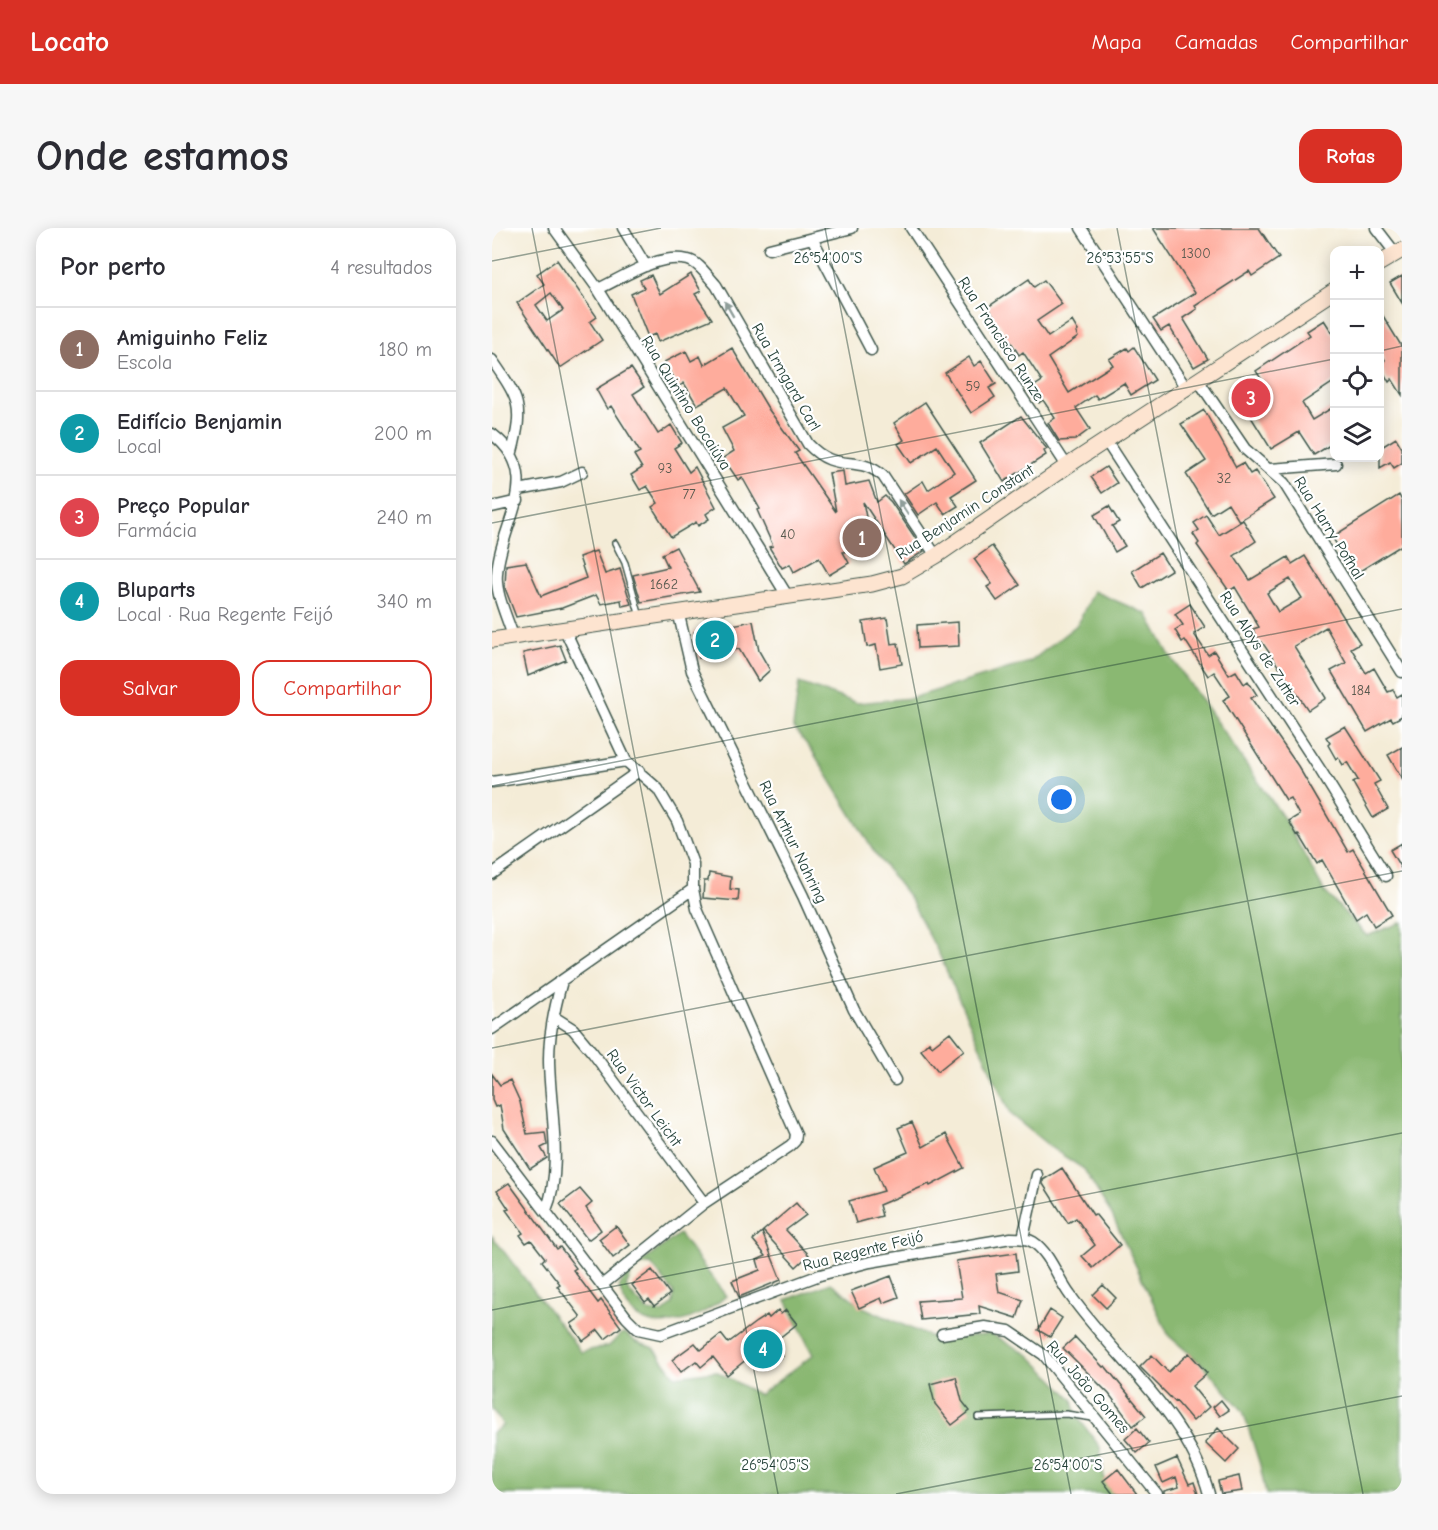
<!DOCTYPE html>
<html lang="pt">
<head>
<meta charset="utf-8">
<style>
	:root { --surface:#fff; --page:#f7f7f7; --text:#2b2b33; --muted:#7c7c81; --line:#e1e1e2; --accent:#d93025 }
	body { margin:0; font-family:"Comic Neue",sans-serif; background:var(--page); color:var(--text) }
	.controls { position:absolute; right:18px; top:18px; display:grid; overflow:hidden; border-radius:12px; box-shadow:0 3px 15px #0003 }
	.controls button { width:54px; height:54px; display:grid; place-items:center; padding:0; border:0; border-bottom:2px solid var(--line); background:var(--surface); color:var(--text); font:30px sans-serif }
	.you { position:absolute; left:570px; top:572px; width:21px; height:21px; margin:-15px; border:4px solid #fff; border-radius:50%; background:#1a73e8; box-shadow:0 0 0 9px #1a73e833 }
	.badge { display:grid; place-items:center; width:39px; height:39px; border-radius:50%; background:var(--accent); color:#fff; font-size:20px; font-weight:700 }
	.pin { position:absolute; translate:-50% -50%; border:3px solid #fff; box-shadow:0 2px 6px #0006 }
	.list { margin:0; padding:0; list-style:none }
	h2 { display:flex; justify-content:space-between; align-items:center; height:78px; margin:0; padding:0 24px; font-size:26px }
	h2 small { font-size:20px; font-weight:400; color:var(--muted) }
	.list li { display:grid; grid-template-columns:39px 1fr auto; gap:18px; align-items:center; box-sizing:border-box; height:84px; padding:0 24px; border-top:2px solid var(--line) }
	.list b { display:block; font-size:22px; white-space:nowrap }
	.list p { margin:0; font-size:20px; white-space:nowrap; color:var(--muted) }
	.list em { font-size:20px; font-style:normal; color:var(--muted) }
	.actions { display:flex; gap:12px; padding:18px 24px }
	.actions a { flex:1; padding:14px 0; border:2px solid var(--accent); border-radius:18px; text-align:center; font-size:21px; color:var(--accent) }
	.actions .main { background:var(--accent); color:#fff }
	.icon { flex:none; width:33px; height:33px; fill:none; stroke:currentColor; stroke-width:2; stroke-linecap:round; stroke-linejoin:round }
	.map { position:relative; flex:none; width:910px; height:1266px; overflow:hidden; border-radius:18px }
	header { display:flex; align-items:center; gap:36px; box-sizing:border-box; height:84px; padding:0 30px; background:var(--accent); color:#fff }
	header strong { font-size:28px }
	nav { display:flex; gap:33px; margin-inline-start:auto; font-size:21px }
	.intro { display:flex; align-items:center; justify-content:space-between; box-sizing:border-box; height:144px; padding:0 36px }
	h1 { margin:0; font-size:42px }
	.button { padding:15px 27px; border-radius:18px; background:var(--accent); color:#fff; font-size:21px; font-weight:700 }
	main { display:flex; gap:36px; padding:0 36px }
	aside { flex:1; background:var(--surface); border-radius:18px; box-shadow:0 3px 15px #0003 }
	.map>svg:first-child { display:block }
	.forest { fill:#8ab872; stroke:#547a53; stroke-width:1.5 }
	.building { fill:#feac9c; fill-rule:evenodd }
	.lines { fill:none; stroke-linecap:round; stroke-linejoin:round }
	.service-casing { stroke:#3f574c; stroke-width:8 }
	.minor-casing { stroke:#3f574c; stroke-width:13 }
	.secondary-casing { stroke:#3f574c; stroke-width:17 }
	.service { stroke:#fff; stroke-width:5 }
	.minor { stroke:#fff; stroke-width:10 }
	.secondary { stroke:#fde4d0; stroke-width:15 }
	.oneway { fill:#8f9e9a }
	.ticks { fill:none; stroke:#1f3d34; stroke-width:1.5; stroke-opacity:0.45 }
	.labels { text-anchor:middle; dominant-baseline:central; stroke-width:4.5; stroke-linejoin:round; paint-order:stroke }
	.number-label { font-size:14px; fill:#57594e }
	.street-label { font-size:16px; fill:#1f3d34; stroke:#fff }
	.ticks-label { font-size:15px; text-anchor:middle; fill:#1f3d34; stroke:#fff; stroke-width:4.5; stroke-linejoin:round; paint-order:stroke }
</style>
</head>
<body>
<header>
<strong>Locato</strong>
<nav><a>Mapa</a><a>Camadas</a><a>Compartilhar</a></nav>
</header>
<div class="intro"><h1>Onde estamos</h1><a class="button">Rotas</a></div>
<main>
<aside>
<h2>Por perto<small>4 resultados</small></h2>
<ul class="list">
<li><span class="badge" style="background:#8d6e63">1</span><div><b>Amiguinho Feliz</b><p>Escola</p></div><em>180 m</em></li>
<li><span class="badge" style="background:#0f9aa8">2</span><div><b>Edifício Benjamin</b><p>Local</p></div><em>200 m</em></li>
<li><span class="badge" style="background:#e0444e">3</span><div><b>Preço Popular</b><p>Farmácia</p></div><em>240 m</em></li>
<li><span class="badge" style="background:#0f9aa8">4</span><div><b>Bluparts</b><p>Local · Rua Regente Feijó</p></div><em>340 m</em></li>
</ul>
<div class="actions"><a class="main">Salvar</a><a>Compartilhar</a></div>
</aside>
<div class="map">
<svg width="910" height="1266" viewBox="0 0 910 1266">
	<rect width="100%" height="100%" fill="#fff"/>
	<filter id="ink" filterUnits="userSpaceOnUse"><feTurbulence type="fractalNoise" baseFrequency=".0167" numOctaves="2"/><feDisplacementMap in="SourceGraphic" scale="12" xChannelSelector="R" yChannelSelector="G"/><feConvolveMatrix kernelMatrix="1 2 1 2 8 2 1 2 1" color-interpolation-filters="sRGB"/></filter>
	<filter id="wash" filterUnits="userSpaceOnUse"><feTurbulence type="fractalNoise" baseFrequency=".008" numOctaves="4" result="noise"/><feDisplacementMap in="SourceGraphic" scale="24" xChannelSelector="R" yChannelSelector="G"/><feGaussianBlur stdDeviation="1.35" result="paint"/><feColorMatrix in="noise" values="0 0 0 0 0 0 0 0 0 0 0 0 0 0 0 0 0 1.4 0 .05"/><feComposite in="paint" operator="in"/></filter>
	<g filter="url(#wash)">
		<rect width="100%" height="100%" fill="#f4ecd7"/>
		<path class="forest" d="M601,363L655,386L677,426L793,592L832,663L875,708L910,694V1266H774L768,1237L751,1183L712,1138L677,1108L620,987L592,941L561,921L518,886L448,728L417,669L385,628L321,524L301,499L307,455L365,475L420,470L538,434L586,396Z
			M187,1006L234,1068C203,1097 139,1116 127,1058L136,1046L139,1047L134,1059C141,1071 149,1074 155,1083L171,1085L181,1076L182,1065L159,1036L145,1038Z
			M0,1008L89,1124L117,1118L129,1106L133,1105L144,1114L162,1120L183,1148L224,1143L267,1167L321,1127L294,1072L339,1055L373,1080L445,1112L499,1106L537,1127L581,1171L584,1187L608,1219L612,1249L623,1266H0V1205L11,1197L0,1181Z"/>
		<g id="blocks">
			<path class="building" d="M661,0H767L787,30L760,48L757,43L703,78L705,81L691,90L716,131L702,139L677,98L669,103L661,91L703,65Z
				M65,32L105,89L98,94L110,112L68,140L25,75L52,56L45,46ZM59,65L71,82L55,93L44,77Z
				M199,46L209,63L203,66L220,91L166,114L163,106L156,109L139,66L152,60L148,52L159,47L168,66Z
				M910,48V75L898,55Z
				M537,51L542,59L552,52L570,76L545,93L556,109L580,93L586,103L584,105L586,109L556,130L577,165L621,137L617,131L635,120L637,123L642,119L663,152L639,167L632,155L606,171L603,167L584,180L598,201L583,212L567,213L556,195L563,190L551,172L547,175L538,161L550,153L531,124L527,127L519,114L514,118L507,107L512,103L496,79Z
				M888,83L910,119V167L900,151L897,154L888,138L893,132L888,123Z
				M832,92L843,109V153L810,175L820,192L843,178V214L822,227L807,204L779,221L749,173L751,165L770,152L764,143L818,107L815,103Z
				M240,120L277,182L307,223L303,225L344,284L337,245L351,243L353,258L377,253L385,274L393,268L399,274L432,323L412,336L371,274L380,319L351,324L357,335L337,347L327,330L302,344L298,336L290,340L277,319L281,318L265,282L268,281L250,249L246,252L231,230L242,223L230,200L252,188L235,160L205,177L192,155L186,159L172,134L194,123L199,133L208,128L212,137Z
				M477,129L482,138L489,133L504,156L497,160L503,169L479,185L453,145Z
				M139,140L152,159L141,166L166,206L179,197L190,215L182,220L197,244L203,239L224,279L214,286L217,291L206,298L204,294L179,309L160,279L166,275L155,258L148,262L139,247L150,240L142,227L148,224L119,178L115,181L104,161Z
				M433,174L484,252L459,268L466,278L453,286L445,274L426,287L412,266L431,253L436,262L462,244L445,218L419,235L406,216L412,212L402,195Z
				M712,182L744,239L751,235L758,246L763,243L782,271L747,293L736,275L719,286L694,246L714,233L689,196Z
				M529,188L555,221L552,223L554,227L512,254L488,215Z
				M904,210L910,220V235L902,240L898,234L888,240V220Z
				M614,239L625,255L610,265L599,249Z
				M907,267L910,273V317L863,346L840,309Z
				M617,278L627,294L620,298L633,318L623,324L602,287Z
				M714,287L727,307L751,292L764,313L742,328L758,352L796,329L800,336L813,328L868,415L859,420L874,445L882,440L896,464L901,462L905,469L910,466V488L901,493L899,490L875,504L839,443L854,435L834,399L802,418L834,470L816,482L770,414L766,415L761,401L767,399L743,359L737,363L705,317L707,315L701,306L707,302L702,295ZM798,351L810,370L786,384L775,365Z
				M500,318L528,357L505,373L495,359L500,356L482,331Z
				M184,319L208,364L149,374L141,347L176,339L170,326Z
				M104,323L113,346L128,341L139,376L130,378L129,372L109,376L104,367L70,380L24,389L13,360L14,337L34,334L49,368L94,350L87,329Z
				M668,325L679,342L650,360L640,343Z
				M698,376L713,399L702,406L716,427L722,423L737,447L744,443L752,456L756,453L765,467L759,470L806,538L856,624L861,621L900,687L882,698L874,684L864,691L830,632L825,636L807,606L805,607L797,593L807,587L798,570L794,572L731,472L738,468L722,444L716,448L693,412L690,414L683,402L691,397L683,386Z
				M395,390L399,416L406,415L410,436L388,440L384,417L375,419L371,394Z
				M261,393L267,423L278,442L266,453L247,421L207,430L202,404Z
				M466,394L467,418L426,420L425,397Z
				M68,417L74,432L36,448L31,425Z
				M853,498L888,553L882,556L896,581L881,590L861,555L866,552L855,534L851,537L846,529L844,531L836,517L838,515L834,509Z
				M910,519V551L896,527Z
				M910,615V642L898,622Z
				M217,645L239,649L238,661L247,662L246,673L211,670L212,653H216Z
				M458,804L472,822L446,843L429,822L437,814L440,818Z
				M0,846L8,857L18,852L28,874L35,906L53,904L55,917L49,920L55,930L38,941L12,901L8,877L3,879L0,872Z
				M420,894L431,919L454,906L472,940L438,958L437,956L387,977L390,988L364,995L357,973L392,963L382,939L416,924L406,900Z
				M570,940L601,987L603,986L628,1017L601,1040L590,1028L603,1017L584,990L576,995L551,956V952Z
				M17,955L65,1021L68,1019L84,1040L81,1042L106,1075L109,1072L129,1099L113,1111L106,1102L91,1113L79,1096L89,1089L65,1058L68,1056L50,1033L53,1030L39,1012L34,1015L28,1007L31,1005L14,982L17,981L5,963Z
				M88,961L100,975L94,980L109,1002L96,1012L68,976Z
				M304,975L314,987L294,1002L317,1027L304,1039L271,1003Z
				M124,998L138,1017L121,1030L107,1011Z
				M270,1004L289,1052L247,1069L240,1053L268,1042L265,1032L274,1028L261,1012Z
				M524,1025L526,1043L504,1046L507,1064L531,1072L525,1090L487,1078L488,1086L429,1092L426,1073L470,1070L464,1033Z
				M160,1042L178,1066L162,1078L157,1071L153,1074L140,1057Z
				M399,1048L407,1069L391,1075L389,1070L367,1080L359,1063Z
				M611,1057L624,1070L614,1080L601,1067Z
				M286,1082L289,1086L294,1082L305,1096L281,1115L291,1128L272,1142L260,1127L235,1147L221,1129L209,1139L204,1133L189,1144L180,1132L203,1115L209,1122L229,1106L236,1115L264,1094L275,1087L277,1090Z
				M558,1082L570,1090L558,1109L546,1102Z
				M583,1109L611,1139L613,1138L654,1188L641,1198L617,1166L571,1120Z
				M697,1125L715,1145L700,1158L717,1179L701,1193L684,1173L683,1174L648,1139L660,1127L676,1144Z
				M464,1149L470,1173L478,1183L460,1197L443,1176L438,1156Z
				M729,1172L737,1182L728,1188L721,1179Z
				M645,1200L657,1215L645,1225L633,1211Z
				M726,1200L747,1221L734,1235L713,1215Z
				M685,1230L697,1256L702,1254L706,1266H672V1263L687,1259L684,1249L671,1255L664,1239Z
				M626,1241L645,1266H621L611,1253Z
				M747,1248L750,1263L729,1266L726,1253Z"/>
		</g>
	</g>
	<g filter="url(#ink)">
		<use href="#blocks" fill-opacity="0" stroke="#3f574c" stroke-width="1.5"/>
		<g class="lines">
			<defs>
				<path id="service" d="M123,315L133,335L148,389
					M486,1189L574,1186L601,1190"/>
				<path id="minor" d="M62,0L106,61L296,369
					M131,0L154,38
					M419,0L575,238
					M589,0L694,160
					M884,0L904,26
					M321,12L379,122
					M277,21L360,0
					M106,61C132,49 166,25 196,32C207,34 216,49 224,57L316,216C345,247 364,225 391,248L444,328
					M0,132C27,171 32,177 20,224
					M706,152L753,221L792,255L910,444
					M0,206C55,248 8,294 5,346C3,365 15,389 21,408
					M614,213L829,543L894,648
					M778,241L844,236
					M27,262L69,254L90,244
					M0,279L26,273
					M186,383L200,443L311,668L362,782L403,852
					M72,400L134,533L166,561L185,593L201,636V661L205,681L304,906L303,913L298,918L212,975L110,1057
					M0,554L134,533
					M0,646L147,543
					M62,789L81,801L101,825L212,975
					M0,801L201,661
					M0,913L135,1090L146,1101L169,1106L328,1047L378,1034L519,1010C526,1010 535,1010 541,1014C558,1025 566,1051 578,1067C624,1132 696,1186 717,1266
					M54,982C72,940 57,876 57,831C57,806 63,778 70,753
					M531,1010L545,947
					M450,1106L493,1099L517,1103L552,1127L665,1266"/>
				<path id="secondary" d="M888,35L910,22
					M0,412L380,356L410,348L444,328L575,238L842,63"/>
			</defs>
			<use href="#service" class="service-casing"/>
			<use href="#minor" class="minor-casing"/>
			<use href="#secondary" class="secondary-casing"/>
			<use href="#service" class="service"/>
			<use href="#minor" class="minor"/>
			<use href="#secondary" class="secondary"/>
		</g>
		<defs><path id="oneway-solid" d="M-6-.8H1V-3.2L6.5 0L1 3.2V.8H-6Z" transform="scale(1.5)"/></defs>
		<g class="oneway">
			<use href="#oneway-solid" transform="translate(237 81) rotate(-120)"/>
			<use href="#oneway-solid" transform="translate(411 279) rotate(-123)"/>
		</g>
	</g>
	<path class="ticks" d="M40,0L286,1266M333,0L579,1266M625,0L871,1266M0,33L169,0M888,123L910,118M0,295L842,131M0,558L910,381M0,820L910,643M0,1082L910,905M404,1266L910,1168"/>
	<g class="labels">
		<g class="number-label">
			<text x="704" y="25">1300</text>
			<text x="481" y="158">59</text>
			<text x="173" y="240">93</text>
			<text x="732" y="250">32</text>
			<text x="197" y="266">77</text>
			<text x="296" y="306">40</text>
			<text x="172" y="356">1662</text>
			<text x="869" y="462">184</text>
		</g>
		<g class="street-label">
			<text transform="translate(509 111) rotate(57)">Rua Francisco Runze</text>
			<text transform="translate(294 149) rotate(60)">Rua Irmgard Carl</text>
			<text transform="translate(194 175) rotate(58)">Rua Quintino Bocaiúva</text>
			<text transform="translate(473 284) rotate(-33)">Rua Benjamin Constant</text>
			<text transform="translate(837 300) rotate(58)">Rua Harry Pofhal</text>
			<text transform="translate(768 421) rotate(57)">Rua Aloys de Zutter</text>
			<text transform="translate(301 614) rotate(64)">Rua Arthur Nahring</text>
			<text transform="translate(152 870) rotate(54)">Rua Victor Leicht</text>
			<text transform="translate(371 1023) rotate(-14)">Rua Regente Feijó</text>
			<text transform="translate(596 1159) rotate(49)">Rua João Gomes</text>
		</g>
	</g>
	<g class="ticks-label">
		<text x="336" y="35">26°54'00"S</text>
		<text x="628" y="35">26°53'55"S</text>
		<text x="283" y="1242">26°54'05"S</text>
		<text x="576" y="1242">26°54'00"S</text>
	</g>
</svg>
<div class="controls">
<button>+</button>
<button>−</button>
<button><svg class="icon" aria-label="locate" viewBox="0 0 24 24"><circle cx="12" cy="12" r="6"/><path d="M12 2v4M12 18v4M2 12h4M18 12h4"/></svg></button>
<button><svg class="icon" aria-label="layers" viewBox="0 0 24 24"><path d="M12 4l9 5-9 5-9-5zM3 14l9 5 9-5"/></svg></button>
</div>
<div class="you"></div>
<div class="pin badge" style="left:370px;top:310px;background:#8d6e63">1</div>
<div class="pin badge" style="left:223px;top:412px;background:#0f9aa8">2</div>
<div class="pin badge" style="left:759px;top:170px;background:#e0444e">3</div>
<div class="pin badge" style="left:271px;top:1121px;background:#0f9aa8">4</div>
</div>
</main>
</body>
</html>
